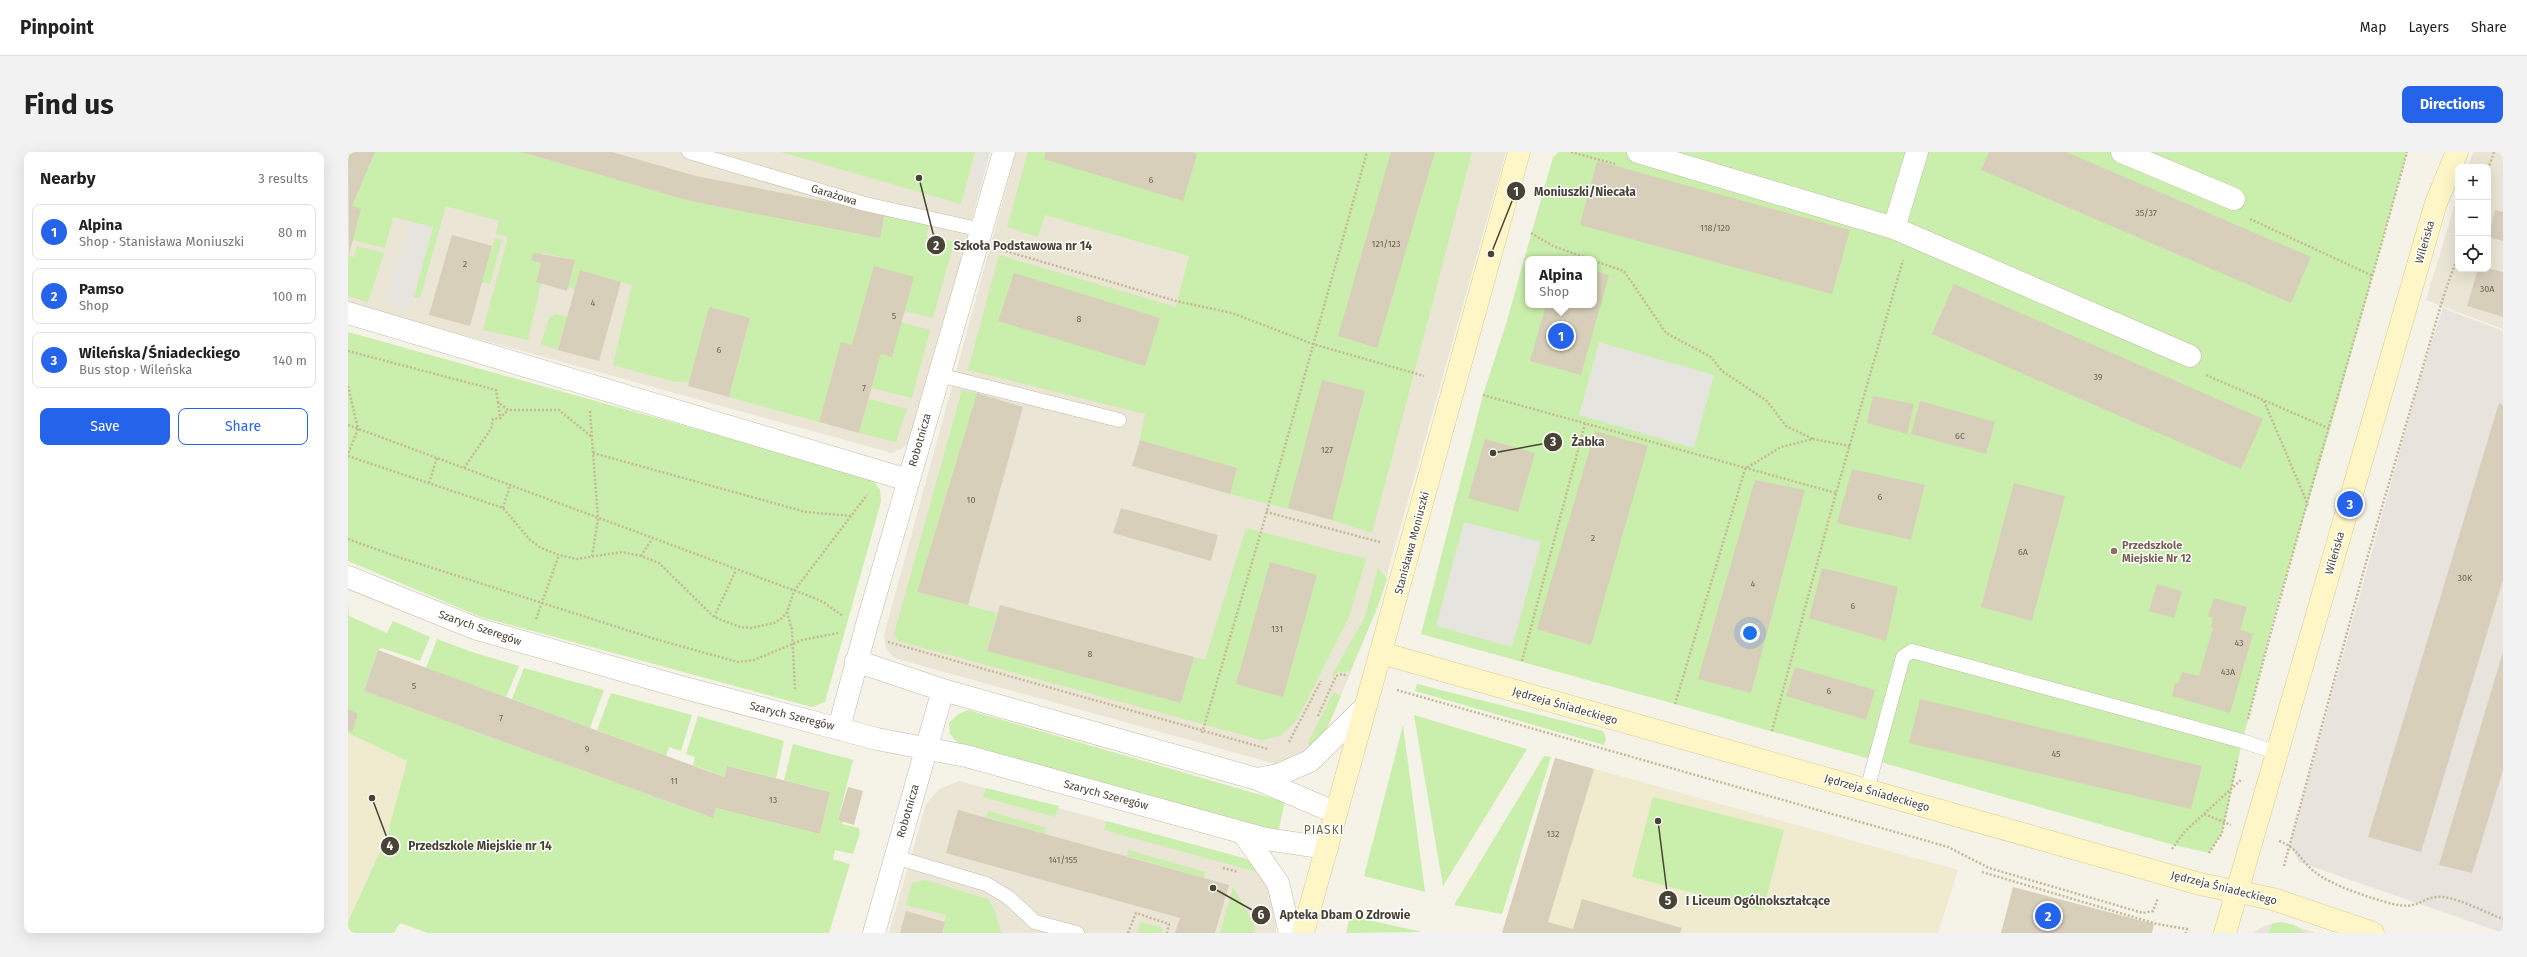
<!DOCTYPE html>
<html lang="en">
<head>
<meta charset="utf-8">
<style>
	:root { --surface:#fff; --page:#f2f2f2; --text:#222; --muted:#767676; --line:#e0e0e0; --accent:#2563eb }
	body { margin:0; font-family:"Fira Sans",sans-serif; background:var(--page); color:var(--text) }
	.controls { position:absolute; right:12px; top:12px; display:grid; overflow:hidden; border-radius:8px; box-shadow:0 4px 16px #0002 }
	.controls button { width:36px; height:36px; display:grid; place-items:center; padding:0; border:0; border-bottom:1px solid var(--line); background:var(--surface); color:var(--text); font:20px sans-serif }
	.you { position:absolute; left:1402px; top:481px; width:14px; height:14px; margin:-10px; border:3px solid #fff; border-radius:50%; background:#1a73e8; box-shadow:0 0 0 6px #1a73e833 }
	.badge { display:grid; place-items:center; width:26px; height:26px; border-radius:50%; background:var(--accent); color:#fff; font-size:13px; font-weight:700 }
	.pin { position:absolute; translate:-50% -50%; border:2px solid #fff; box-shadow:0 1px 4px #0006 }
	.popup { position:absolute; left:1177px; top:104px; width:72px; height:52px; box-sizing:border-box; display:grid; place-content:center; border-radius:8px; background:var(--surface); filter:drop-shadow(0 1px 3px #0005); font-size:13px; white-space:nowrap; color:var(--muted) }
	.popup b { font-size:15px; color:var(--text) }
	.popup::after { content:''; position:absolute; left:50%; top:100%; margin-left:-8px; border:8px solid transparent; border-top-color:var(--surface) }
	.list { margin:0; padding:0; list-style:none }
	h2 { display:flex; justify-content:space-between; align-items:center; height:52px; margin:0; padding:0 16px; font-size:17px }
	h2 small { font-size:13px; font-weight:400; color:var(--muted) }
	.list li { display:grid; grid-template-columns:26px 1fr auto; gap:12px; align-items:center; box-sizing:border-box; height:56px; margin:0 8px 8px; padding:0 8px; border:1px solid var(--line); border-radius:8px }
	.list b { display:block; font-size:15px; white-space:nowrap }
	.list p { margin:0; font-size:13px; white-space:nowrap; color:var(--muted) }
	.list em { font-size:13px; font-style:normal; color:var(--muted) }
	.actions { display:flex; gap:8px; padding:12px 16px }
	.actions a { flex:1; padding:9px 0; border:1px solid var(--accent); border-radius:8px; text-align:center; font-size:14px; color:var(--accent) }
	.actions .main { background:var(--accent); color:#fff }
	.icon { flex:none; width:22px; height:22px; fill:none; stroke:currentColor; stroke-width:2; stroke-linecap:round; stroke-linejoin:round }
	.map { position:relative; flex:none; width:2155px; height:781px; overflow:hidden; border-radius:8px }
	header { display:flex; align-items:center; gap:24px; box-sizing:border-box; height:56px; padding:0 20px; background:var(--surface); border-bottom:1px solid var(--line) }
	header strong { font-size:19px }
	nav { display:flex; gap:22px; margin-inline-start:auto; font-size:14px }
	.intro { display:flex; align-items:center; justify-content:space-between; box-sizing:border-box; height:96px; padding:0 24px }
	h1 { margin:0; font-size:28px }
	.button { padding:10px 18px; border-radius:8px; background:var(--accent); color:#fff; font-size:14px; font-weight:700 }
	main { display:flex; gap:24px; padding:0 24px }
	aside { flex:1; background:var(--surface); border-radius:8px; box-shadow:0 4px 16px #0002 }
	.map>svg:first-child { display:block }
	.residential { fill:#eae5d4 }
	.industrial { fill:#e8e3dc }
	.education { fill:#f0eacf }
	.green { fill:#caeeab; fill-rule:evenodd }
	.parking { fill:#e6e4df }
	.building { fill:#d8cfbb }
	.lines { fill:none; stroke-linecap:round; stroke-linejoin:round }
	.lane-casing { stroke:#c2bba8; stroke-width:15 }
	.street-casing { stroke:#c2bba8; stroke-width:23 }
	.secondary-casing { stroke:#dacd92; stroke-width:23 }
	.path { stroke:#c6b998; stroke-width:2.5; stroke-dasharray:2 2; stroke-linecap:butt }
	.lane { stroke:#fff; stroke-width:14 }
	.street { stroke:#fff; stroke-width:22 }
	.secondary { stroke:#fff6c7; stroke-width:22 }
	.education-dot { fill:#8d6e63; stroke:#fff; stroke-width:1.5 }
	.labels { text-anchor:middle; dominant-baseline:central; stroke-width:3; stroke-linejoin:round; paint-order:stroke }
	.number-label { font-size:9px; fill:#6d6656 }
	.street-label { font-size:11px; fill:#494335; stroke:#fff }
	.education-label { font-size:11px; font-weight:bold; fill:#785e54; stroke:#fff; text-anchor:start }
	.neighbourhood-label { font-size:12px; letter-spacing:1px; fill:#6e634b; stroke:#fff }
	.leader { fill:none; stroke:#494335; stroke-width:1.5 }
	.callout-dot { fill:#494335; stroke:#fff; stroke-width:1.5 }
	.mark-label { font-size:12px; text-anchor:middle; font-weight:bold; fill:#fff }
	.callout-label { font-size:12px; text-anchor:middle; font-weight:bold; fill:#494335; stroke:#fff; stroke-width:3; stroke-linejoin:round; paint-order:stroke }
</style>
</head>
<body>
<header>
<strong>Pinpoint</strong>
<nav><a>Map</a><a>Layers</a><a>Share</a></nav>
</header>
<div class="intro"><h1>Find us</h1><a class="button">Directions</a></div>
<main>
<aside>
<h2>Nearby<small>3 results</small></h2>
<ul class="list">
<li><span class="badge">1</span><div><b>Alpina</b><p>Shop · Stanisława Moniuszki</p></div><em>80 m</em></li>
<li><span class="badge">2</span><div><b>Pamso</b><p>Shop</p></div><em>100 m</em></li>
<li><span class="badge">3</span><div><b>Wileńska/Śniadeckiego</b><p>Bus stop · Wileńska</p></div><em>140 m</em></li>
</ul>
<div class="actions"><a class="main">Save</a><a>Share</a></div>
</aside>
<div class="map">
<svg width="2155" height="781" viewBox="0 0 2155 781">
	<rect width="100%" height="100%" fill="#f5f2e7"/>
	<path class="residential" d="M0,0H642L565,286L555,296L544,301L0,151Z
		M668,0H1158L1030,454L977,582L958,601L928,612L546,506L538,497L536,483Z
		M2125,0H2155V177L2078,148L2110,42V117H2140V15H2120Z
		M611,629L895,706L919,724L928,758V781H541L578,652L591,637Z
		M1932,770L1939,771L1968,781H1904L1919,773Z"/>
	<path class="industrial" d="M2095,156L2155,179V781L1951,710L1942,693L2075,217Z"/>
	<path class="education" d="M0,581L59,609L39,684L0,770Z
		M1207,606L1610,718L1590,781H1154Z"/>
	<path class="green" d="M27,0H172L343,49L532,86L537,61L581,74L578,84L606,90L585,166L557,159L504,193L493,191L471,270L381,245L402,166L361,156L341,230H327L265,213L284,133L232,118L227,137L220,135L226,108L195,101L194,103L186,101L184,108L193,111L188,130L193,131L180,188L135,178L160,85L148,82L151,69L98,54L72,146L66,145L85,75L45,65L37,96L4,88V54Z
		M433,0H627L613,52Z
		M680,0H1124L1024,381L984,368L882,342L889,316L792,288L797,262L620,218L651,103L828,155L841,104L697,63L690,85L659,75Z
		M1211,0H2059L1982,277L1926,465L1892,599L1874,681L1861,701L1826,693L1327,552L1073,482L1135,243L1158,172L1205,5ZM1180,107H1246V153H1180Z
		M147,86L154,88L142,132L134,130Z
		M9,94L36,101L20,150L0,144V104L6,105Z
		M208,162L219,165L210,198L193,192L201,166Z
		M553,170L582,178L564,246L524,236L533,202Z
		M0,180L524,326L532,338L533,350L477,550L464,555L133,465L0,409Z
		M614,238L629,241L569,440L649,461L639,498L833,551L846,505L857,508L898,376L1018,407L1001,465L949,568L932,584L913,588L550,489L546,482Z
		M521,247L559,257L548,290L511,281Z
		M1030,416L1039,427L1030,454L1002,519L991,520L983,525L1017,465Z
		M0,450L1,464L39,481L45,469L82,485L72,509L34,496L30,498L16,539L365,666L368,656L472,682L482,640L436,628L445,592L505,608L490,668L495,669L494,672L511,676L512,681L505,702L487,698L485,707L502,712L481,781H80L52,771L46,781H0V770L39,684L59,609L0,581Z
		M89,487L127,501L171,514L158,545L78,516Z
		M176,516L256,538L242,576L164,547Z
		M1069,532L1255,579L1258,586L1256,593L1067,539Z
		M263,541L344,563L333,599L321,595L318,604L249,578Z
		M985,541L993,543C985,564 978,581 963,597L960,591Z
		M620,558L937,650L930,680L610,591L602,582L601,571L610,562Z
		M1066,563L1179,597L1095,734Z
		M350,564L436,589L428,626L379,614L376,625L345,613L347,605L338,602Z
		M1055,573L1077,740L1016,724Z
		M1196,604L1203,605L1154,762L1106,753Z
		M638,636L711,654L707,665L635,645Z
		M1305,645L1436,678L1415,759L1284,725Z
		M640,659L698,676L697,682L638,665Z
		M758,669L895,706L906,711L917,722L756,678Z
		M780,698L857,720L856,726L779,704Z
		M577,728L640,747L647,759L653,781H594L598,763L558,753L564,731Z
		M885,735L907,774L906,781H872Z
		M1002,764L1074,780L998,781Z
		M792,770L815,776L814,781H789Z
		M1932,770L1946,773L1957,781H1921L1924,772Z"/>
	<path class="parking" d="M631,0H642L631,41L624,27Z
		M62,70L85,75L62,157L38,151Z
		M1251,190L1366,223L1346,296L1231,263Z
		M1116,370L1193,390L1164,495L1088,474Z"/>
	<path class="building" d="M0,0H27L4,54L13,57L1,102Z
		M173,0H264L348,24L537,61L532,86L342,49Z
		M698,0H844L849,2L835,49L696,7Z
		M1043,0H1087L1029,196L990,184Z
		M1641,0H1718L1963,105L1943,151L1633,18Z
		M1249,9L1502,78L1484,142L1232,73Z
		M2147,58L2155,60V89L2140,85Z
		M104,83L144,94L122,174L81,163Z
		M186,101L227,108L219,139L188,130L193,111L183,108Z
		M526,114L566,125L544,205L533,202L511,281L471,270L493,190L504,193Z
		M2140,116L2155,120V165L2119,154L2130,117Z
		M232,118L273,130L251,209L210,198Z
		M1246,119L1261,123L1233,223L1182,209L1198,153H1246Z
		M666,121L812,166L797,214L650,169Z
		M1606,132L1915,267L1893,317L1584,182Z
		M361,155L402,166L381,245L340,234Z
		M974,228L1017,239L984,368L940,356Z
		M629,241L675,255L620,453L569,440Z
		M1525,244L1566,252L1559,282L1519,271Z
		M1572,249L1647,270L1638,302L1563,282Z
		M2151,251L2155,253V428L2073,700L2020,685Z
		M1247,279L1300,294L1243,493L1189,477Z
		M1137,287L1187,301L1170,360L1120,346Z
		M792,288L889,316L882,342L784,314Z
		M1504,317L1577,333L1563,388L1489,371Z
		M1407,328L1457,338L1403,541L1350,527Z
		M1666,331L1717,344L1684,469L1633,455Z
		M773,356L870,383L863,409L765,381Z
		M922,410L969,423L935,545L888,532Z
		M1474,416L1550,435L1538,489L1461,466Z
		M1809,432L1834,439L1826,466L1801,459Z
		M1866,446L1899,455L1892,478L1905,482L1882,561L1824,544L1827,531L1830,532L1834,520L1851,524L1865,476L1863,475L1865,466L1860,464Z
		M652,453L846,505L833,551L639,499Z
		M30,498L376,625L379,614L482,640L472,682L368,656L365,666L16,539Z
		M2155,500V618L2124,721L2091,713Z
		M1447,515L1527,538L1518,568L1438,544Z
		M1572,547L1854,614L1843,657L1561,591Z
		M0,557L10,562L4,580L0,579Z
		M1207,606L1246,617L1200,770L1225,777L1234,747L1334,776L1332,781H1154Z
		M500,635L515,639L506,673L490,668Z
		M610,658L881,733L867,781H827L832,766L598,701Z
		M1665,735L1806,772L1804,781H1653Z
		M558,759L597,770L594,781H552Z"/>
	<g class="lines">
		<defs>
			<path id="lane" d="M341,0L517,52L634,78
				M591,223L771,268
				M1519,638L1555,505L1564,499L1894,589L1930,601
				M547,705L638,732L660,745L687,770L729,781"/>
			<path id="street" d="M1290,0L1546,76
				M1569,0L1546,76L1842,204
				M1774,0L1886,47
				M0,161L560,328
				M0,425L129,477L337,536L529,587L618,604L918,687L979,696
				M508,509L595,538L909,627L988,661
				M491,576L519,472L656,0
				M909,627L930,623L962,609L1017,555
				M895,681L930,731L942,781
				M526,781L595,538"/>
			<path id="secondary" d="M1033,501L1852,732L1925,747L2025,781
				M955,781L1171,0
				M1877,781L2088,51L2109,0"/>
		</defs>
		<use href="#lane" class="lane-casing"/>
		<use href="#street" class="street-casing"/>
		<use href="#secondary" class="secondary-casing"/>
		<path class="path" d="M1223,0L1267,12
			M2140,17L2146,0
			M1902,67L2025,124
			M1183,81L1205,94L1241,107
			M654,98L828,149L884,161L965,192L1076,224
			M1246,109L1276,119L1318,181L1363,205L1374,219L1419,249L1438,274L1465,287
			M0,199L148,238L150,250L160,258H211L244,285
			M1858,223L1982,277
			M0,234L10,277L0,302
			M1135,243L1488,341
			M1916,249L1960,353
			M150,250L152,266
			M242,259L250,367L244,405
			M0,273L464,445L475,450L495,464
			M245,301L458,360L503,364
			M0,304L155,356L181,387L193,396L211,403L229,407L274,400L293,404L311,411L366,465L392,475L403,476L426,471L434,466L439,460L446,439L519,343
			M116,316L143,277L145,267L152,266L160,258
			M81,331L89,306
			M155,356L162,334
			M918,360L1032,390
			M0,387L50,405L307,487L390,510L406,508L454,488L490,481
			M293,404L304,387
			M439,460L444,478L447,538
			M366,465L388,418
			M188,467L211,403
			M540,490L920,597
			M1174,509L1237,272
			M1049,538L1600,695L1641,716L1795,761L1805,759L1810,746
			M1327,552L1397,317L1433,295L1465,287L1502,294
			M970,564L988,524L994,522L1000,524
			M1900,567C1949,377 2007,190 2059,0
			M1424,579L1488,341L1555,108
			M854,581L915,373L1019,0
			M941,590L973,529
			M1856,662L1894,627
			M1931,689C1951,696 1952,709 1967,720C1982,733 2025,747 2045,752C2069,758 2071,747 2089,745C2105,743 2139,761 2155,767
			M1824,697L1837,679L1856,662L1883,673
			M1861,701L1874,681L1889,609
			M1936,714L2020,403L2095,146L2110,103
			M875,716L890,720
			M1634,720L1809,772L1839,777L1838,781
			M780,781L788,761L821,772L819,781"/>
		<use href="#lane" class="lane"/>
		<use href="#street" class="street"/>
		<use href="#secondary" class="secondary"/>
	</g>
	<circle class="education-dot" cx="1766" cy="399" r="4"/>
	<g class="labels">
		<g class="number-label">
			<text x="803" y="28">6</text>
			<text x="1798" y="61">35/37</text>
			<text x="1367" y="76">118/120</text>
			<text x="1038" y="92">121/123</text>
			<text x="117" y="112">2</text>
			<text x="2139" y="137">30A</text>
			<text x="245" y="151">4</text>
			<text x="546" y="164">5</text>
			<text x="731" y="167">8</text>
			<text x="371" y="198">6</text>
			<text x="1750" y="225">39</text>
			<text x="516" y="236">7</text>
			<text x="1612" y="284">6C</text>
			<text x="979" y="298">127</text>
			<text x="1532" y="345">6</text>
			<text x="623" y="348">10</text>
			<text x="1245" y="386">2</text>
			<text x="1675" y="400">6A</text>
			<text x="2117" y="426">30K</text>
			<text x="1405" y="432">4</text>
			<text x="1505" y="454">6</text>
			<text x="929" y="477">131</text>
			<text x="1891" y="491">43</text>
			<text x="742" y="502">8</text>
			<text x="1880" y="520">43A</text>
			<text x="66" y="534">5</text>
			<text x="1481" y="539">6</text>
			<text x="153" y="566">7</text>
			<text x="239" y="597">9</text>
			<text x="1708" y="602">45</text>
			<text x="326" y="629">11</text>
			<text x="425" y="648">13</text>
			<text x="1205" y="682">132</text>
			<text x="715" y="708">141/155</text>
		</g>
		<g class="street-label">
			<text transform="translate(486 43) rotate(17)">Garażowa</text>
			<text transform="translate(2077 90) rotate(-74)">Wileńska</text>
			<text transform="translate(572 288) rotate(-74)">Robotnicza</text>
			<text transform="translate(1064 391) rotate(-75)">Stanisława Moniuszki</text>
			<text transform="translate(1987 401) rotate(-74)">Wileńska</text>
			<text transform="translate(132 476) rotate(19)">Szarych Szeregów</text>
			<text transform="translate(1217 554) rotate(16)">Jędrzeja Śniadeckiego</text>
			<text transform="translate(444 564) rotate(14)">Szarych Szeregów</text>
			<text transform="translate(1529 641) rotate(16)">Jędrzeja Śniadeckiego</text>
			<text transform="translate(758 643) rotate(15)">Szarych Szeregów</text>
			<text transform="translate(560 659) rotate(-74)">Robotnicza</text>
			<text transform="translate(1876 736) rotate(14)">Jędrzeja Śniadeckiego</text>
		</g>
		<g class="education-label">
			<text x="1774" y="393">Przedszkole<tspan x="1774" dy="13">Miejskie Nr 12</tspan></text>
		</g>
		<g class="neighbourhood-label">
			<text x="976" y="678">PIASKI</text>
		</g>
	</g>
	<path class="leader" d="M1143 102L1168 39M571 26L588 93M1145 301L1205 290M24 646L42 694M1310 669L1320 748M865 736L913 763"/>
	<g class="callout-dot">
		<circle cx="1143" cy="102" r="4"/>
		<circle cx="571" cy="26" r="4"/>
		<circle cx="1145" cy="301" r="4"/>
		<circle cx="24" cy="646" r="4"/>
		<circle cx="1310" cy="669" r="4"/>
		<circle cx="865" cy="736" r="4"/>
		<circle cx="1168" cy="39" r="10"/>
		<circle cx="588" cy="93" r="10"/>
		<circle cx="1205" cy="290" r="10"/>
		<circle cx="42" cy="694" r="10"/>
		<circle cx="1320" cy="748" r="10"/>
		<circle cx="913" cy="763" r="10"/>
	</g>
	<g class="mark-label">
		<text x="1168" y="44">1</text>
		<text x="588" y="98">2</text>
		<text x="1205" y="294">3</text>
		<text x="42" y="698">4</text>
		<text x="1320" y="753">5</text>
		<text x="913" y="767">6</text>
	</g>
	<g class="callout-label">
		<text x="1237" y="44">Moniuszki/Niecała</text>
		<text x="675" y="98">Szkoła Podstawowa nr 14</text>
		<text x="1240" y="294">Żabka</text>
		<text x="132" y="698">Przedszkole Miejskie nr 14</text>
		<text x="1410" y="753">I Liceum Ogólnokształcące</text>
		<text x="997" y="767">Apteka Dbam O Zdrowie</text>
	</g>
</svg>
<div class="controls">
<button>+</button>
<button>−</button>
<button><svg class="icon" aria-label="locate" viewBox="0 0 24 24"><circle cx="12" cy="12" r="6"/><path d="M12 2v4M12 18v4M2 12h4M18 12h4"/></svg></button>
</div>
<div class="you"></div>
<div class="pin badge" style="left:1213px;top:184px">1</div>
<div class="popup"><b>Alpina</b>Shop</div>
<div class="pin badge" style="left:1700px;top:764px">2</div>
<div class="pin badge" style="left:2002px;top:352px">3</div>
</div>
</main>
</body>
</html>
